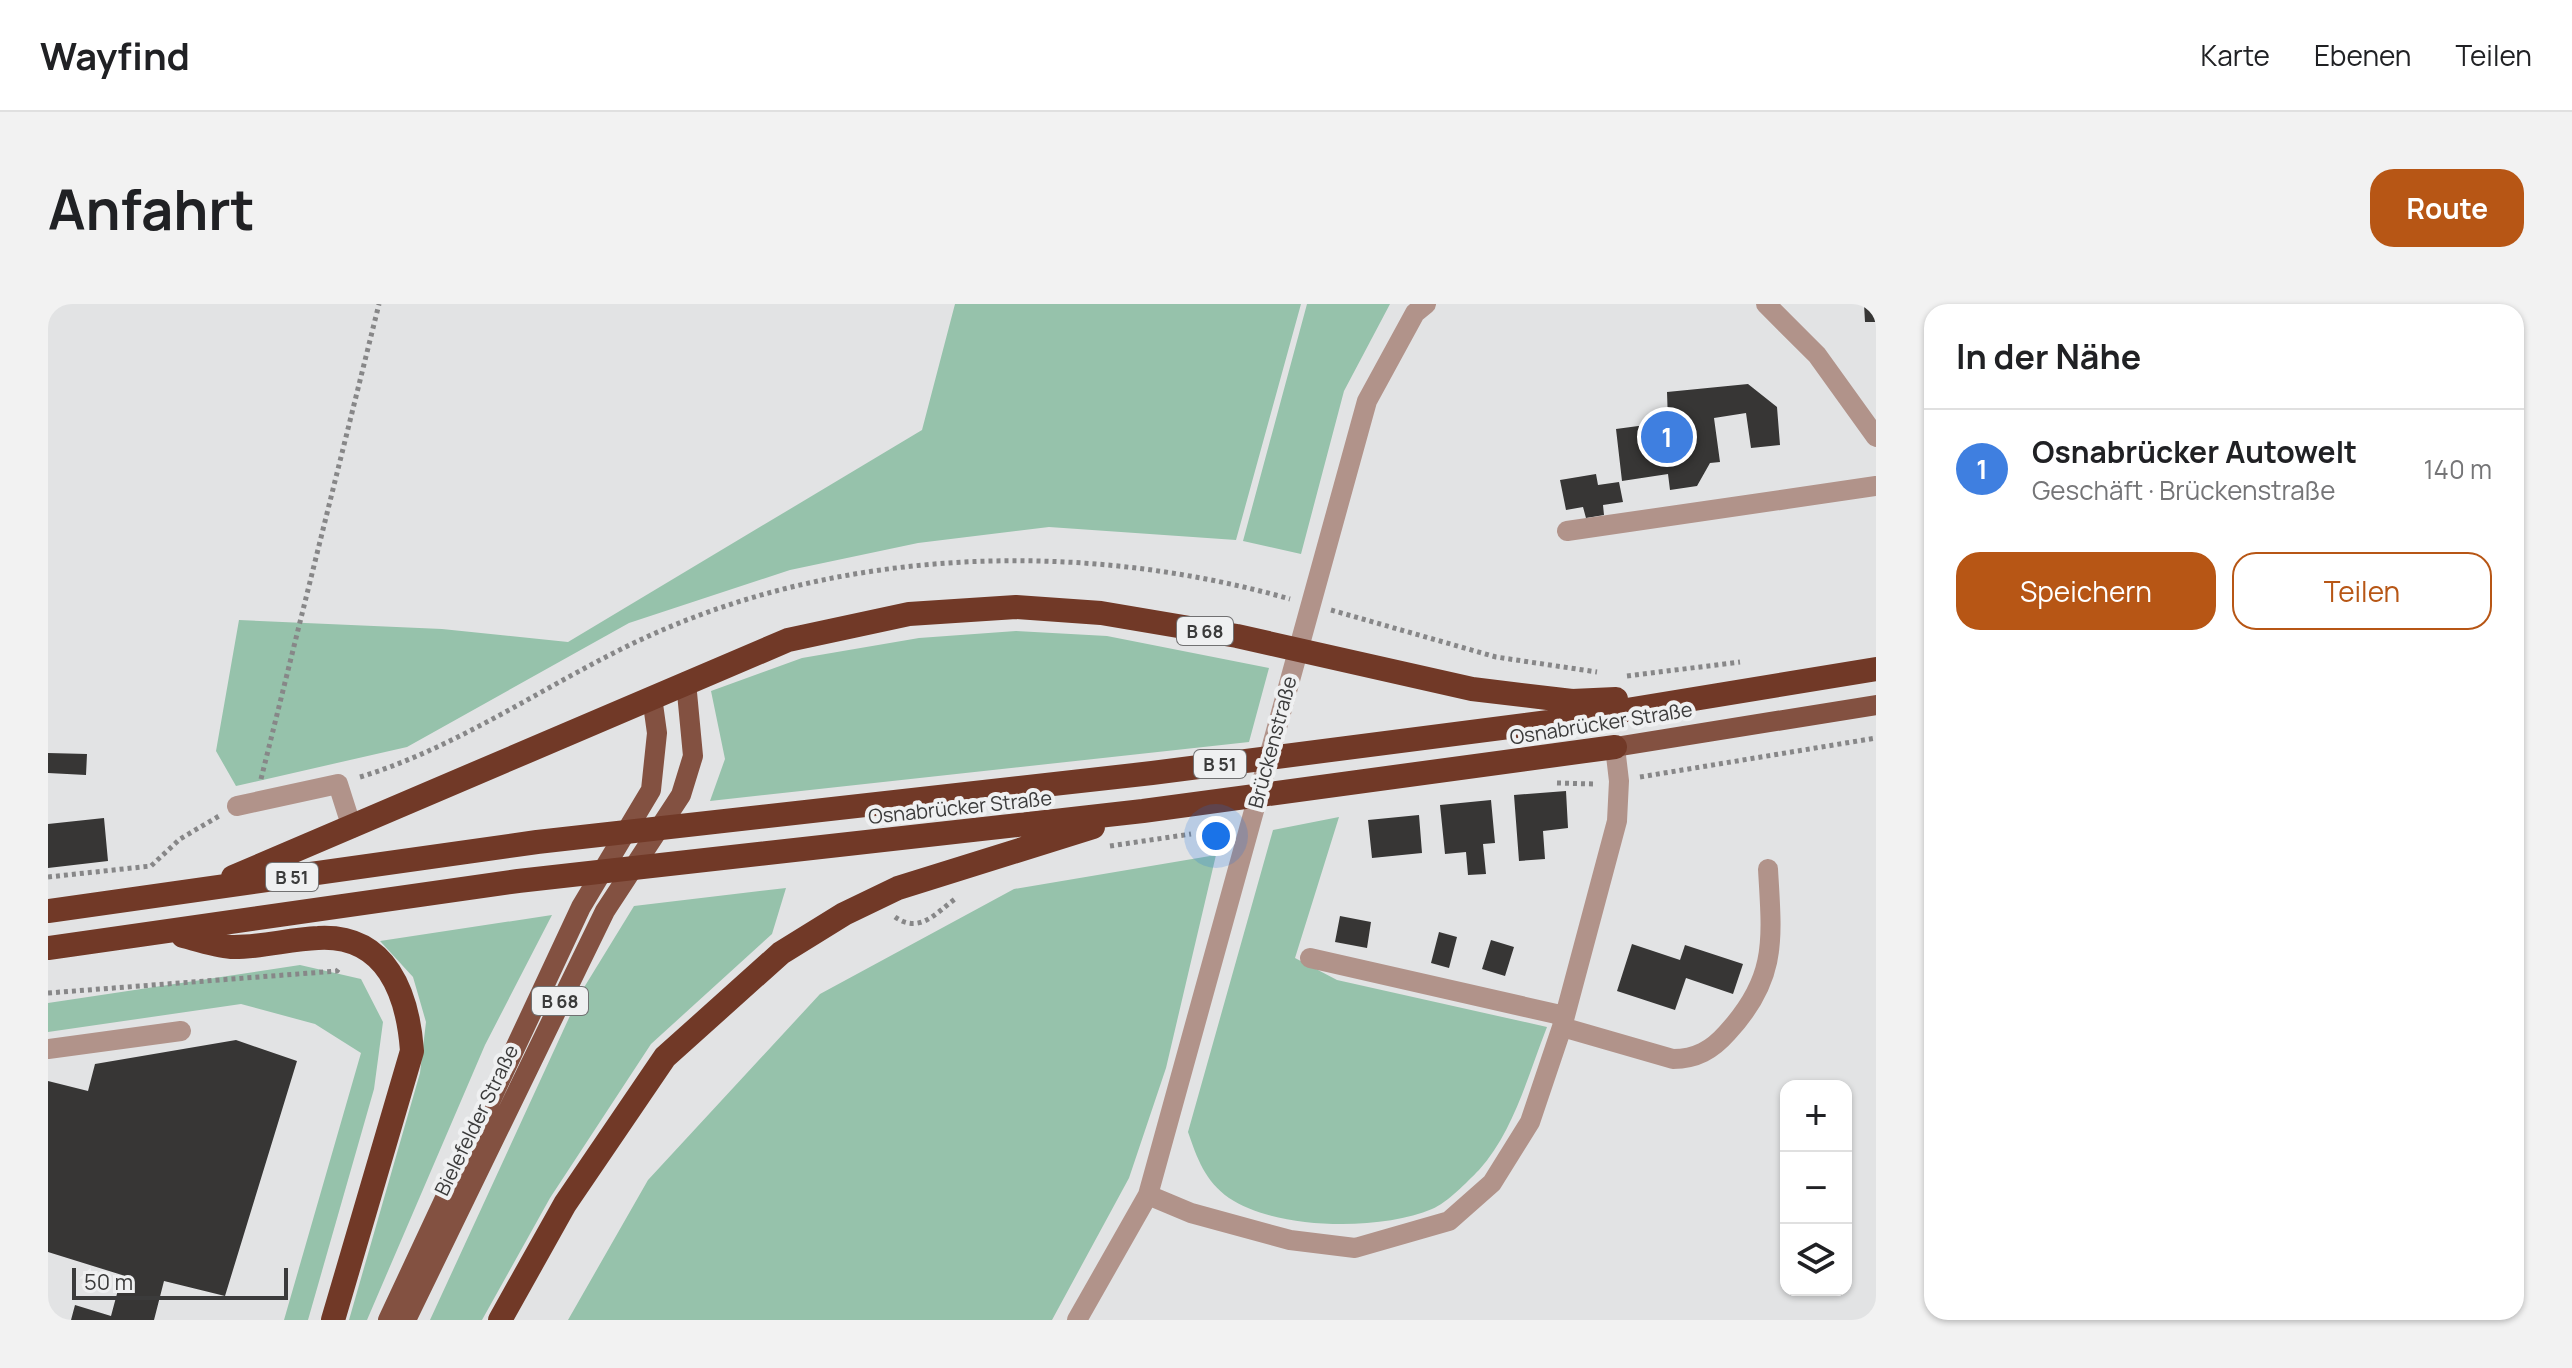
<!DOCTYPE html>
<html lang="de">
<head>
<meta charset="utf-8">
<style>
	:root { --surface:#fff; --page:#f2f2f2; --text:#202124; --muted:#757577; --line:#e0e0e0; --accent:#b75615 }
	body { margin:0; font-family:Manrope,sans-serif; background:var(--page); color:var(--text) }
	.controls { position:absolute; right:24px; bottom:24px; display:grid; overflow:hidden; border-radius:16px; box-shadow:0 2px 6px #0004 }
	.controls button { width:72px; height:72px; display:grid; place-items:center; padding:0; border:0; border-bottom:2px solid var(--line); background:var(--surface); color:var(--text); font:40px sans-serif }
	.scale { position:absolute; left:24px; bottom:20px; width:216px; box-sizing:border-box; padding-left:8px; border:4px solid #3b3b3b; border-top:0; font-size:22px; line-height:28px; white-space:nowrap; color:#3b3b3b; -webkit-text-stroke:6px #eff0f1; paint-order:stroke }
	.you { position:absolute; left:1168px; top:532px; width:28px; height:28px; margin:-20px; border:6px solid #fff; border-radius:50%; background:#1a73e8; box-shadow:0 0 0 12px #1a73e833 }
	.badge { display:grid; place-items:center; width:52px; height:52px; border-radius:50%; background:var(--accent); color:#fff; font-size:26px; font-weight:700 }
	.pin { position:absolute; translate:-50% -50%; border:4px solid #fff; box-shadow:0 2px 8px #0006 }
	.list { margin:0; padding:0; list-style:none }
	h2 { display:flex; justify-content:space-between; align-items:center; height:104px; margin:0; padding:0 32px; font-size:34px }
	h2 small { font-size:26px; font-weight:400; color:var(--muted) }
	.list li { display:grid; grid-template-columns:52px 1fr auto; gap:24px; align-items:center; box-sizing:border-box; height:120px; padding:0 32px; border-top:2px solid var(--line) }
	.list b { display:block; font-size:30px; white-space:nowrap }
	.list p { margin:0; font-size:26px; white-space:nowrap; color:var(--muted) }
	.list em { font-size:26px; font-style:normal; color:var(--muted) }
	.actions { display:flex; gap:16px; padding:24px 32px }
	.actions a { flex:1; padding:18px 0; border:2px solid var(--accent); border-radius:24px; text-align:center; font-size:28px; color:var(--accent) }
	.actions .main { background:var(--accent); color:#fff }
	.icon { flex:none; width:44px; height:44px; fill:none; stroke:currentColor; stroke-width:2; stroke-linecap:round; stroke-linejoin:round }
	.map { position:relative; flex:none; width:1828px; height:1016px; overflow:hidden; border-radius:24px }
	header { display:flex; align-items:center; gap:48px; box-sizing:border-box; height:112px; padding:0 40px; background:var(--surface); border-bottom:2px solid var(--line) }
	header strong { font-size:38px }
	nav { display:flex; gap:44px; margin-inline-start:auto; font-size:28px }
	.intro { display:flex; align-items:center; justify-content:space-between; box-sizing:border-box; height:192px; padding:0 48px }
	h1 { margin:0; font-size:56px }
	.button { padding:20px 36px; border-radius:24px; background:var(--accent); color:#fff; font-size:28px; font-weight:700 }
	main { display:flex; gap:48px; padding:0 48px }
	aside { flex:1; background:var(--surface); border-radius:24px; box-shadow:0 2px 6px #0004 }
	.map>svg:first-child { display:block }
	.green { fill:#96c2ab }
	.building { fill:#373635 }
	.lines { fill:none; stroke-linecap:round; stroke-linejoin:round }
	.path { stroke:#878788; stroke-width:5; stroke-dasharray:4 4; stroke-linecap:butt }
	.minor { stroke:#b1938a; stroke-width:20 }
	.major { stroke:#835141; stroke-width:20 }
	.highway { stroke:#713927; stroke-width:24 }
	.labels { text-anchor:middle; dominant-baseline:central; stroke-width:8; stroke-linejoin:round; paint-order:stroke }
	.shield { fill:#eff0f1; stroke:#717172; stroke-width:2 }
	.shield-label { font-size:18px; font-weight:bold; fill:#3b3b3b }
	.street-label { font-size:20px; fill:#3b3b3b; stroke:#eff0f1 }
</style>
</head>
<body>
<header>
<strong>Wayfind</strong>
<nav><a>Karte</a><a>Ebenen</a><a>Teilen</a></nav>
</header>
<div class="intro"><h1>Anfahrt</h1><a class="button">Route</a></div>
<main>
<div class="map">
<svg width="1828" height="1016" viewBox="0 0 1828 1016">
	<rect width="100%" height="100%" fill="#e2e3e4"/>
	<path class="green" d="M907,0H1253L1188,236L1001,223L870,239L742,266L581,319L359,443L188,482L168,447L191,316L394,325L520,338L874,126Z
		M1259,0H1342L1296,87L1253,250L1195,237Z
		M968,327L1059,332L1221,364L1201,438L662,497L677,455L663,387L754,354L871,334Z
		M1291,513L1247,654L1289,676L1499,723C1480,771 1466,827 1431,866C1419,878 1399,899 1384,905C1332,927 1229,926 1181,894C1157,877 1149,854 1140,828L1225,526Z
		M1168,551L1118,764L1081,874L1004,1016H520L600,876L772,690L966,585Z
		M738,584L724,630L603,740L502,894L434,1016H382L532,690L586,602Z
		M504,611L437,741L319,1016H301L372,769L378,718L365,673L332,637Z
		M252,661L313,675L335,718L326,785L260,1016H236L313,749L267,720L193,700L0,728V699Z"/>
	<path class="building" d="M1816,0H1828V18H1817Z
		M1700,80L1729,103L1732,141L1703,144L1698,109L1666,114L1672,158L1662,159L1649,182L1622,186L1620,170L1574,177L1568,125L1620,118L1619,88Z
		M1548,170L1550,181L1571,178L1575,198L1555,201L1556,211L1538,214L1535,203L1518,206L1512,176Z
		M0,449L39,450L38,471L0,469Z
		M1518,487L1520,524L1495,527L1497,555L1471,557L1466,491Z
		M1443,496L1447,539L1435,540L1438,570L1420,571L1418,548L1397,550L1392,501Z
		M1371,511L1374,549L1324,554L1320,516Z
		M56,514L60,557L0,564V520Z
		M1292,612L1323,618L1319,644L1287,638Z
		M1391,628L1409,633L1401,664L1383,659Z
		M1443,636L1466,643L1457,672L1434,665Z
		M1584,640L1632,656L1637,641L1695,660L1685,690L1638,674L1627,706L1569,687Z
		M188,736L249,757L177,992L116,977L106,1016H23L27,1001L63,1012L74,971L0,948V777L40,787L47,760Z"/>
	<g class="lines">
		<path class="path" d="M1283,306L1448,353L1549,368
			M1579,372L1692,358
			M312,473C411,443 497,381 590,337C789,243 1032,235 1242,295
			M1592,473L1828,434
			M213,475L331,0
			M1509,479L1547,480
			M1062,542L1143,530
			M0,573L103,562L132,535L171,512
			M847,613C871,630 887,610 907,595
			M0,689L289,667L292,663"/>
		<path class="minor" d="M1718,0L1769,51L1828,133
			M1519,227L1828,182
			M189,502L290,480L304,524
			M1262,654L1517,712
			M1514,723L1625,755C1648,755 1664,746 1679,729C1730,674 1724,635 1720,565
			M0,745L133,727
			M1100,891L1143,909L1242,936L1307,944L1401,917L1444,879L1482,818L1514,723L1569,517L1571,477L1567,443
			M1029,1016L1100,891L1319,97L1367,9L1378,0"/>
		<path class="major" d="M1567,443L1828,401
			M340,1016L533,603L603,486L609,429L604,393
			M358,1016L557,607L633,491L645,452L638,378"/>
		<path class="highway" d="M185,573L740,336L861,310L968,303L1053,309L1189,332L1424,385L1524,397L1568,395
			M0,607L489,538L1104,469L1524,415L1828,365
			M135,632C150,636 168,642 183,643C212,644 241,635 270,634C339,630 360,691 364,747L285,1016
			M0,644L470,577L1095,507L1567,443
			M452,1016L517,900L617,753L733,649L796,610L850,584L1045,523"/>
	</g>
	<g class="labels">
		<g class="shield">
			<rect x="1129" y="313" width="56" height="28" rx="6"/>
			<rect x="1146" y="446" width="52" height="28" rx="6"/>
			<rect x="218" y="559" width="52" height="28" rx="6"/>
			<rect x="484" y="683" width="56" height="28" rx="6"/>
		</g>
		<g class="shield-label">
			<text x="1157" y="327">B 68</text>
			<text x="1172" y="460">B 51</text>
			<text x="244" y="573">B 51</text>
			<text x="512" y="697">B 68</text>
		</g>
		<g class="street-label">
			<text transform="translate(1553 419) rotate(-9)">Osnabrücker Straße</text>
			<text transform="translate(1224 438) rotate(-75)">Brückenstraße</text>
			<text transform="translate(912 503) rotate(-6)">Osnabrücker Straße</text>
			<text transform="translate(428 816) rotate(-64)">Bielefelder Straße</text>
		</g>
	</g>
</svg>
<div class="controls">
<button>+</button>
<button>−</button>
<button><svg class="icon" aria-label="layers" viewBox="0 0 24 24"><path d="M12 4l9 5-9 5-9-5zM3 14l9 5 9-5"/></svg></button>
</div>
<div class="scale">50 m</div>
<div class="you"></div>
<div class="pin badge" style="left:1619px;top:133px;background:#3f7fe0">1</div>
</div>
<aside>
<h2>In der Nähe<small></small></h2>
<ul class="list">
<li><span class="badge" style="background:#3f7fe0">1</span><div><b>Osnabrücker Autowelt</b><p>Geschäft · Brückenstraße</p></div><em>140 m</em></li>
</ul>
<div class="actions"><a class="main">Speichern</a><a>Teilen</a></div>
</aside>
</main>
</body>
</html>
